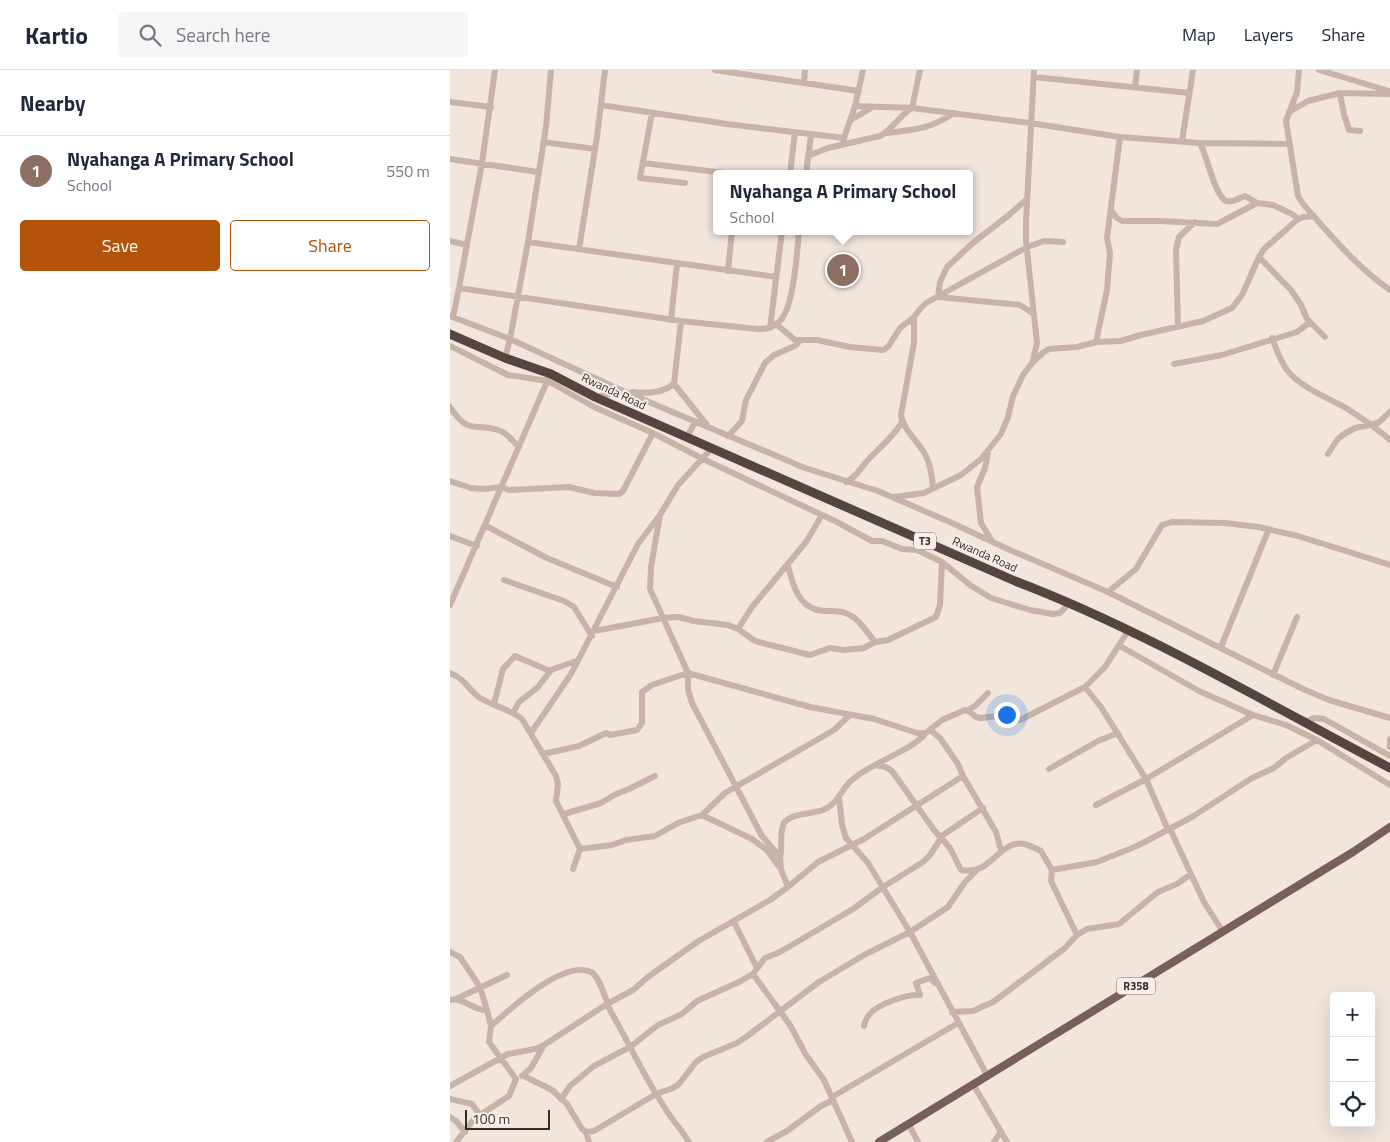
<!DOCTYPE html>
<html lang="en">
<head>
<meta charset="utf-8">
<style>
	:root { --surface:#fff; --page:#f6f6f7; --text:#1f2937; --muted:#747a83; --line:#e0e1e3; --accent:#b45309 }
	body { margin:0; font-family:"Titillium Web",sans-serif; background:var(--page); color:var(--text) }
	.controls { position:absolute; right:15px; bottom:15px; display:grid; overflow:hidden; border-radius:5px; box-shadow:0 5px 20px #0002 }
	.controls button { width:45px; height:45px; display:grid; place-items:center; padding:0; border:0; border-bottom:1px solid var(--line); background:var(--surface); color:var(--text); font:25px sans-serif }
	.scale { position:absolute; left:15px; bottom:12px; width:85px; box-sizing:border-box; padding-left:5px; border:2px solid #362b28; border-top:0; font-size:14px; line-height:18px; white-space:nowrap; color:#362b28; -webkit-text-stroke:4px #f9efe8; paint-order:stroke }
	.you { position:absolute; left:556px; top:644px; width:18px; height:18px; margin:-12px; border:4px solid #fff; border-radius:50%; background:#1a73e8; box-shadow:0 0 0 8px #1a73e833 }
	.badge { display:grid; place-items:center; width:32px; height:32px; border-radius:50%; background:var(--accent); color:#fff; font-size:16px; font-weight:700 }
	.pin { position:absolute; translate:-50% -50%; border:2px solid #fff; box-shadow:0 1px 5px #0006 }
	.popup { position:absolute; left:263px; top:100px; width:260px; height:65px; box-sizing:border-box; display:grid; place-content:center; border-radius:5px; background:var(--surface); filter:drop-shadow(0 1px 4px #0005); font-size:16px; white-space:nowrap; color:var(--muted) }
	.popup b { font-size:19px; color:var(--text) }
	.popup::after { content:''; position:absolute; left:50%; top:100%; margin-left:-10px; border:10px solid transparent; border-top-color:var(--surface) }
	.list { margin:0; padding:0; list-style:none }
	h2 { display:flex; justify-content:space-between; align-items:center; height:65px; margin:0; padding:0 20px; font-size:21px }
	h2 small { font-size:16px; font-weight:400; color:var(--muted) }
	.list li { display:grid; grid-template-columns:32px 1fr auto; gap:15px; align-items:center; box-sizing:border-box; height:70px; padding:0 20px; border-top:1px solid var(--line) }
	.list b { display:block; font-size:19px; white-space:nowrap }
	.list p { margin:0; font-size:16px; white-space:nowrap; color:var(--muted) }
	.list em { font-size:16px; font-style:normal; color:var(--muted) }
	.actions { display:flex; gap:10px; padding:15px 20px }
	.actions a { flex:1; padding:11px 0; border:1px solid var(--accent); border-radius:5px; text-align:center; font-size:18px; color:var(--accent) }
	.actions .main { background:var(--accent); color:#fff }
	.icon { flex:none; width:28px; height:28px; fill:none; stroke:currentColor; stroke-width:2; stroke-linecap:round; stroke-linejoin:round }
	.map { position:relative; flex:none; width:940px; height:1072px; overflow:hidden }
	header { display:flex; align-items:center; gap:30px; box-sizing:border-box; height:70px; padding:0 25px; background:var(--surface); border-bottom:1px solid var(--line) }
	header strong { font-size:24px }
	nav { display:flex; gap:28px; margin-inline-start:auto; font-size:18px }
	.search { width:350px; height:45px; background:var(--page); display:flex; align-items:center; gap:12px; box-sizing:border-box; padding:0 18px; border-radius:5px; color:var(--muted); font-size:19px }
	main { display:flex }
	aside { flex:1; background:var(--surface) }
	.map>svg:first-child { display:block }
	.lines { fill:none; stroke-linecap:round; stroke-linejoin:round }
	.minor { stroke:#c8b3a8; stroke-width:6 }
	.major { stroke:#77605a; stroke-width:8 }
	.highway { stroke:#564440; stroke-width:9 }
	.labels { text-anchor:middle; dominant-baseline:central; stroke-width:4; stroke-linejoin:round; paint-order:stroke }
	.shield { fill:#f9efe8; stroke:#706662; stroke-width:1 }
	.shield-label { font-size:11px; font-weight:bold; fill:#362b28 }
	.street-label { font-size:12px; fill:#362b28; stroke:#f9efe8 }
</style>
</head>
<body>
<header>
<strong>Kartio</strong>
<div class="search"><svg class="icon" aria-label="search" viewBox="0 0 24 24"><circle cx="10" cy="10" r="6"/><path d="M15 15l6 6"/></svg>Search here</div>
<nav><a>Map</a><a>Layers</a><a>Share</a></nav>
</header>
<main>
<aside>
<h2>Nearby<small></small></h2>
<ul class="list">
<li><span class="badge" style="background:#8d6e63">1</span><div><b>Nyahanga A Primary School</b><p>School</p></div><em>550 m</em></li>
</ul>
<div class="actions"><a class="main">Save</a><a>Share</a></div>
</aside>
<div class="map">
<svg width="940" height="1072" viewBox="0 0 940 1072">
	<rect width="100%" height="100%" fill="#f1e5dc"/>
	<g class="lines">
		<path class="minor" d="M265,0L409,21
			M849,0L847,22L836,51L848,126C853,136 860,141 867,150C890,176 911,200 940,220
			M869,0L939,21
			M584,7L739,23
			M354,12L355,0
			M685,17L687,0
			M890,23L894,45L899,60L910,61
			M0,32L41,37
			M151,35L277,54L394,68
			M405,36L462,38L580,53L670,67L750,73L840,74
			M839,42L858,31L890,23L940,24
			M202,43L190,108L235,113
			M401,50L421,38
			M437,63C466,59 478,60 504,43
			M393,71L405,36L413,0
			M732,71L743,0
			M93,72L145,79
			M750,73C757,86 765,126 776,131C783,133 789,128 795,126L807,133L823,135L842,144L848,149
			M358,86L378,78L430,66C443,59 449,46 462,38L470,0
			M0,89L88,102
			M193,93L283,104
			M340,104L345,62
			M356,104L361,65
			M577,129L559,145L524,172L497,197L490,212L488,227L570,235L584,244
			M661,140L667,148L672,151H710L767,154L807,133
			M0,171L17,175
			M78,172L326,207
			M129,179L147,67L155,0
			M809,187L841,220L851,235L857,249L875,267
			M278,201L282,161
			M9,218L231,251L307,259C316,259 323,258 329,252C344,239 347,182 349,161
			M0,246L60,269L173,321L355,398L428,421L502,453L560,480L658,522L853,619L879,630L940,648
			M3,247L9,218L32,93L45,0
			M221,250L227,194
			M231,251L224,314L257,355
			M326,254L345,270H367L400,277L433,280L438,277L450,258L464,247
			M728,256L726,180L729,167L745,152
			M320,258L332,161
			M822,268C826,279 830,290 837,300C850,317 878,328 896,338C911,348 927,358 940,370
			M646,272L657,220L660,183L657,168L670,67
			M0,276L58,305L98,311L144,337L203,363L253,389L385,451L422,471H432L452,479L467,480L492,492L520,515L541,528L580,540L603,544L610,543L614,539L618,532
			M55,288L60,269L78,172L96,57L101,0
			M583,290L587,273L576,171V152L584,0
			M724,294L772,285L847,262L860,252
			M182,322C197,324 212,323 224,314
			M146,327L173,321
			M0,337C20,367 24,351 51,361C58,364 63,372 69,377
			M278,366L292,351L296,330L315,293L324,285L345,276L350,271
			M237,367L245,352
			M538,383L535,398L527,417L531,453L542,471
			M878,384L887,370L894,364L905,358L928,353L940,342
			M0,411L21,418L34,419L51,417L59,420L119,417L144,423L169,424L173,421L203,363
			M396,412C408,406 410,398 418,390C428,379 445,365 452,352
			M483,418C482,407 481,396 476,386C469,372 453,360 451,345L464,273V247L470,239L476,233L577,177L594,171L613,172
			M444,427L474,423L511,405L531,389L551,364L558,347L563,326L573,305L582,293L594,282L599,279L627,277L646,272L670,271L691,265L753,251L782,238L792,225L809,187L814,179L848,149L853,147L864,146
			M210,445L201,497L200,519L238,603V620L242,633L312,766L330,787L331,799L338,817
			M36,456L97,488L167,517
			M0,466L27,476
			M338,496C343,516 349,540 375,541C383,541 390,540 398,544C409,549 417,562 425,572
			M54,510L114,531L124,537L142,566
			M658,522L686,499L712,455L722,452L775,453L808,457L848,466L940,495
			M0,535L99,307
			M288,559L302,537L356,472L372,445
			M144,561L213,548L228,547L244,551L278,555L288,559L305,571L360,585L380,578L394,580L414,578L425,572L438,570L486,547L490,535L492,492
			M670,576L749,621L803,645L836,655L867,670L940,715
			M771,577L818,461
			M0,603C16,609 18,620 30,628C43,636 60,639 72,649L106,706L108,714L106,731L130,779L123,799
			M823,605L847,547
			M635,617L651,637L696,709L718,760
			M44,634L53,599L65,586L100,601
			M518,640L525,636L538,623
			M63,643L69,632L88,617L101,600L126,591
			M855,652L864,648L874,649L940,686
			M480,660L490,668L508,694L513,706L546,762L551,780
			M81,663L121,604L188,474L210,445L228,415L262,378
			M940,669V677
			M93,684L129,676L156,663L160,665L187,660L192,653V622L202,615L238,603L360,637L424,649L467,663H476L492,650L515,640L520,642L526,647L531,648L557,645L565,650H570L635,617L655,597L678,561
			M426,695L436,697L442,701L484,760L500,778L511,800C541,807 549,769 574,774C578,775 587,779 591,781L602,800L601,811L627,865L637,859L669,854L708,822L727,814L741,804
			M599,699L648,671L668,663
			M389,727L392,755L396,768L418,793L460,862L537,1005
			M646,735L696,709L803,645
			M114,744L151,733L166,724L179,719L205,706
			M252,745L302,769L317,780L330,798
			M720,759L754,832L773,862
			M130,779L162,775L176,770L205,766L228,753L252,745L275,723L384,660L400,645
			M330,787C333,778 329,761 334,753C341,743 362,744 373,740C388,734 391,719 402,710C422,692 460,682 476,663
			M602,800L647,792L687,776L742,747L802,708L824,698L836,688L867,670
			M284,852L307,898
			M0,882L10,887L30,917L37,940
			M303,904L340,955L356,985L374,1010L402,1072
			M6,929L57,905
			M0,930C14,927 23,941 37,940L41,956L39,972L66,1009L59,1026L24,1049L6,1072
			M502,942L523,941L543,932L615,878L627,865
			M41,956C60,939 114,889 141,902C150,906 156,932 161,942C179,973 195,1009 215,1038C222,1050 232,1060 239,1072
			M414,956C415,952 416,948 419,945C427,934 457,924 470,925L466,913L480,908L485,913
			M72,1006L81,998L94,975
			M74,1006L102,1020L117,1034L132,1059L136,1062L144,1061L206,1024L223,1018L229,1014L246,992L253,987L287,973L296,967L369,912L414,885L460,862L498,837L515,812L526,801
			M523,1014L557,1072
			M0,1016L58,984L85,979L94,975L157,934L183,920L198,907L247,872L320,830L338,817L368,792L414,769L513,706
			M382,1027L508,953
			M0,1029L22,1034L30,1045
			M111,1029L120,1016L144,996L180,977L208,955L232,944L247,931L289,912L303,904L315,888L330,882L403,839L433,817L473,792L480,785L493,765L533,738
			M0,1047L6,1051L15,1062
			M459,1055L468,1072
			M136,1062L139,1072
			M317,1072L337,1061L371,1036L383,1030
			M544,1072L551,1061"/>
		<path class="major" d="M429,1072L903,782L940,757"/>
		<path class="highway" d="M0,264L55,288L101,304L145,327L565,511C696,561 816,633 940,698"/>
	</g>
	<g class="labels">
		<g class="shield">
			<rect x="464" y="462.5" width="22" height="17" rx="4"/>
			<rect x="667" y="907.5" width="38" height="17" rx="4"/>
		</g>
		<g class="shield-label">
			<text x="475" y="471">T3</text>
			<text x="686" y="916">R358</text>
		</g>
		<g class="street-label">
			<text transform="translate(164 321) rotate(25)">Rwanda Road</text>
			<text transform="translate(535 484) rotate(24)">Rwanda Road</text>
		</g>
	</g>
</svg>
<div class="controls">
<button>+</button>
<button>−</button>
<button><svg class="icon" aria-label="locate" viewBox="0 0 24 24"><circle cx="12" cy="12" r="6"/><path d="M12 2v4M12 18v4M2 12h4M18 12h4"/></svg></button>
</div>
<div class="scale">100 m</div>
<div class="you"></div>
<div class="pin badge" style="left:393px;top:200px;background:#8d6e63">1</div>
<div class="popup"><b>Nyahanga A Primary School</b>School</div>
</div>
</main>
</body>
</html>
